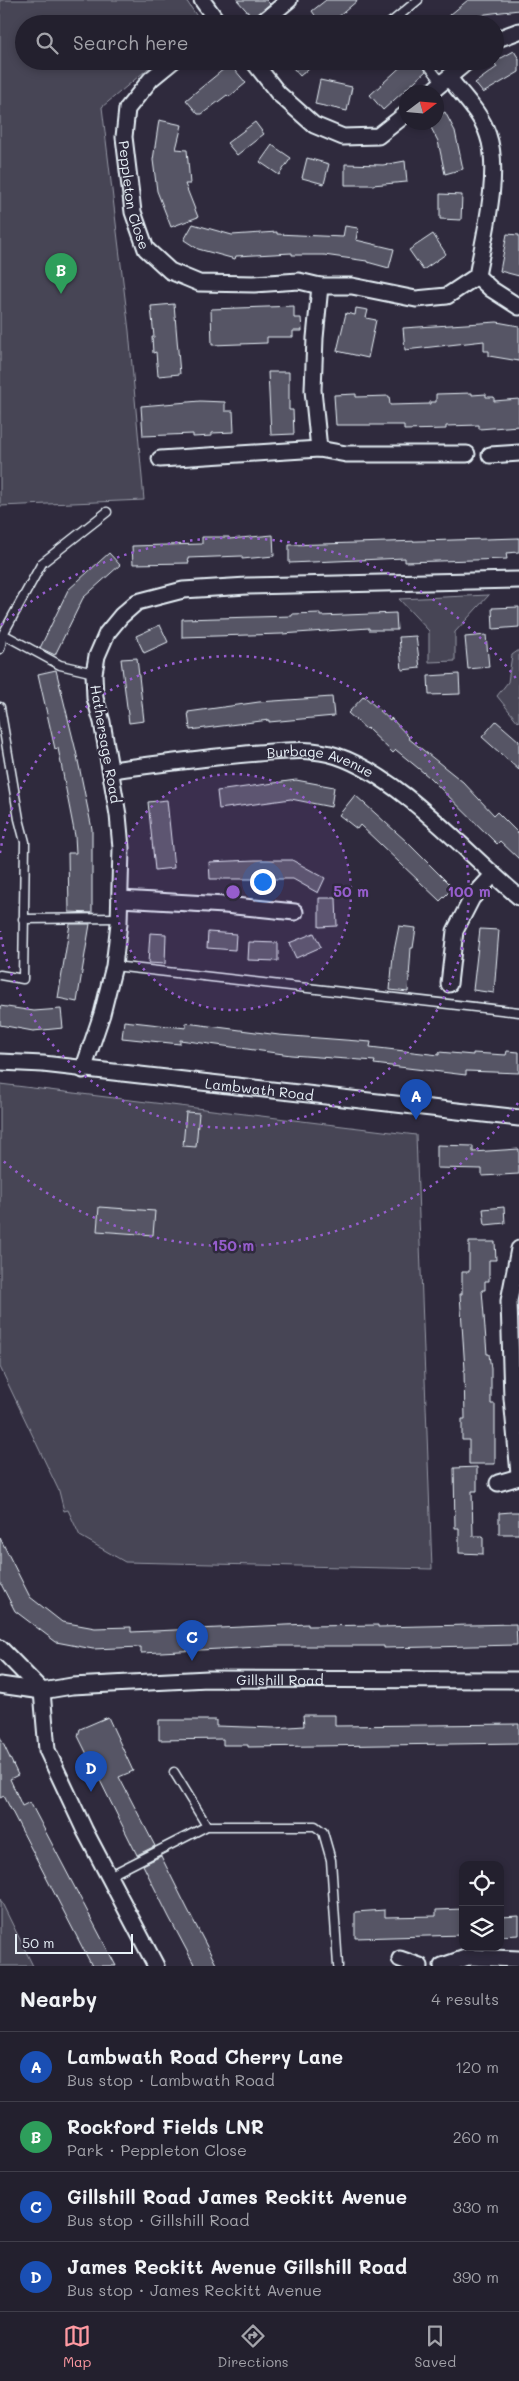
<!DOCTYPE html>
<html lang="en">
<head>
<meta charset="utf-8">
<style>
	:root { --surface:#23202e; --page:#2b2836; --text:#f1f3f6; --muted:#a3a3aa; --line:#403e4a; --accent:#ff9aa2 }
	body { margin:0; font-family:Mali,sans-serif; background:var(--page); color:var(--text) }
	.controls { position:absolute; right:15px; bottom:15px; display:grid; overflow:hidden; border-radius:10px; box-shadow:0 2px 8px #0003 }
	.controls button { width:45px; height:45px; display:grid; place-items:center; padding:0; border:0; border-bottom:1px solid var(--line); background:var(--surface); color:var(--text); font:25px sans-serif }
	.compass { position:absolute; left:399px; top:85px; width:45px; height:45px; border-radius:50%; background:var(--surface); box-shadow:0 2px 8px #0003; rotate:74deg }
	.scale { position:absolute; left:15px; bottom:12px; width:118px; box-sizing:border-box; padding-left:5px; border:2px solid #e8f1f8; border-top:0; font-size:14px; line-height:18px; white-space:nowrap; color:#e8f1f8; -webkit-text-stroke:4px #2f2a3d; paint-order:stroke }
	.you { position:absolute; left:262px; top:881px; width:18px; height:18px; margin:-12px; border:4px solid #fff; border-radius:50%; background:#1a73e8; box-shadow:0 0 0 8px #1a73e833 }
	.badge { display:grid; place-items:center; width:32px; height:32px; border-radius:50%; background:var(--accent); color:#fff; font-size:16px; font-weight:700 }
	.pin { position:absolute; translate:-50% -41px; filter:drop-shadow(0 1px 2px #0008) }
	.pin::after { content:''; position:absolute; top:26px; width:18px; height:15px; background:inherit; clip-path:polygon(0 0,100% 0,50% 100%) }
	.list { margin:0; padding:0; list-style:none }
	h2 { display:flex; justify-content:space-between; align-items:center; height:65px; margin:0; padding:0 20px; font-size:21px }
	h2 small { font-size:16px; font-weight:400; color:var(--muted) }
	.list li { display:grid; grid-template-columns:32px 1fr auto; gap:15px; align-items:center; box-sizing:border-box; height:70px; padding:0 20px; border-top:1px solid var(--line) }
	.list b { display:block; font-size:19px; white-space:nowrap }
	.list p { margin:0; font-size:16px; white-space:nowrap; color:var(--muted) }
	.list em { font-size:16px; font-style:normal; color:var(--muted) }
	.icon { flex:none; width:28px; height:28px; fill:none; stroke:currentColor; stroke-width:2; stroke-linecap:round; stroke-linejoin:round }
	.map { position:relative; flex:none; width:519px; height:1966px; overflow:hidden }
	.search { position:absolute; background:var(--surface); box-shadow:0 2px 8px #0003; left:15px; right:15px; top:15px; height:55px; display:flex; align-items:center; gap:12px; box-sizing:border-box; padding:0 18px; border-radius:28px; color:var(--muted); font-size:19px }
	.sheet { height:345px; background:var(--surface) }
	nav { display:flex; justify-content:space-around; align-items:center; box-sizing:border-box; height:70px; border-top:1px solid var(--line); background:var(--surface); font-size:14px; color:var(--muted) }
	nav a { display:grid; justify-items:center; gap:2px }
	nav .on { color:var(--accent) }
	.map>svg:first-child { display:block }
	.green { fill:#464455; stroke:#979aa6 }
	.building { fill:#575565; stroke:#e8f1f8 }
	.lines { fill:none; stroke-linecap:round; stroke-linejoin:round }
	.service-casing { stroke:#e8f1f8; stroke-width:11 }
	.minor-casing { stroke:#e8f1f8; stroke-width:19 }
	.service { stroke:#2f2a3d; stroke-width:8 }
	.minor { stroke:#2f2a3d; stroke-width:15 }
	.ring { fill:none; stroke:#965dcd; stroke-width:2.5; stroke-dasharray:2.5 5 }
	.labels { text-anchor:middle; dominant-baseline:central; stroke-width:5; stroke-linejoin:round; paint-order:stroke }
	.street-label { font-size:14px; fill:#e8f1f8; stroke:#2f2a3d }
	.centre { fill:#965dcd; stroke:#2f2a3d; stroke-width:2.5 }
	.ring-label { font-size:15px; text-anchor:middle; font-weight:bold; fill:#965dcd; stroke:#2f2a3d; stroke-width:5; stroke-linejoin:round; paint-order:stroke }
</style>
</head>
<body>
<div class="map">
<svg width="519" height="1966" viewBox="0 0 519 1966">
	<rect width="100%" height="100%" fill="#2f2a3d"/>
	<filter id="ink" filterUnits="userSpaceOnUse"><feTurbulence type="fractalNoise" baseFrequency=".02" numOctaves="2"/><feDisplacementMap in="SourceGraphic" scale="10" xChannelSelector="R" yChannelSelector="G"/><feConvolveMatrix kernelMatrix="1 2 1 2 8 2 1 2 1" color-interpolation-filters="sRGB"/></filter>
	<g filter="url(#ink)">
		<path class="green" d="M0,0H186L202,24H24V61H157L102,107L129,331L144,500L0,506Z
			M489,595L455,632V661L429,662V631L399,599Z
			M519,650V721L518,722L497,696L508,682L512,655Z
			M0,1084L416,1135L432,1569L125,1562L80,1536L68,1510L64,1511L59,1491L0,1367Z
			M0,1899L33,1966H0Z"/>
		<path class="building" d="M237,0H266L270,4L253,18Z
			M326,0H358L330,24H321L312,11Z
			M468,0H519V10L485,14L472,24H439Z
			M514,51L519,59V72L483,93L475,83L497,67L494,62Z
			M287,61H317L300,76Z
			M407,61H417L426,71L383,110L370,95Z
			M230,64L246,83L229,97L227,95L202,114H198L186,100Z
			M320,80L352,87L347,111L315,104Z
			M445,112L455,131L463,169L445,174L438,141L428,122H436V117Z
			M159,120L182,125L176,149L187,150L190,184H185L198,217L171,227L157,191L153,160Z
			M255,122L264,134L237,155L227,143Z
			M272,145L291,158L279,175L260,162Z
			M307,158L329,164L324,184L302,178Z
			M405,161L407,182L372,185H345V164L383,165Z
			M440,194L462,195L461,220L440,219Z
			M193,224L232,235L277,232V234L343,237L345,226L358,228L356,240L394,249L389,268L367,262V261L324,255H292V253L236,256L235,259L198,249L184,240Z
			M433,234L446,254L423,270L409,250Z
			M507,234L519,235V276L500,271Z
			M174,304L180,374L158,376L156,352L153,353L152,337H154L151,306Z
			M294,306V318H301L302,331H293V337H267V343L212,345L211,309Z
			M356,308L368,310L366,318L376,320L368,358L337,351L346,313L355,315Z
			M497,322L519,326V361L489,356V351H484V341L405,350L403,328Z
			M268,372H289V410H293L294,434L271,435Z
			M472,393V395L486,394V397H494V401L519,399V426L479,429V425L446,426V429L404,430V425H336L334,395L356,394V397L389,396L390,405L430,404V402H436V394Z
			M200,401L225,402V411H233L234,432L212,433V436L193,437V434L143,436L141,406Z
			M273,535L274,556L242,559V556L188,558L189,563L133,564L132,546L202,544V537H229V539Z
			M519,538V552L506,553L507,559L405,562V558L289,563V545Z
			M109,553L120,565L83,598L55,655L40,648L68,590Z
			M519,607V627L493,629L492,608Z
			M320,613V616L396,613L397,630H369V628L282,634L182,637V619L292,616V614Z
			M160,625L168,642L144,653L136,636Z
			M486,635L489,667L468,669L465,637Z
			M416,636L420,668L402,670L399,637Z
			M137,658L144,721L129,723L121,659Z
			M56,670L76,751L92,829V913L69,912L68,853H76L75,836L58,748L55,749L38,674Z
			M459,674L460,694L429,695L428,676Z
			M364,696L390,720L391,718L409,737L408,738L463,782L494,815L497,812L519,834V859L500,841L497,844L429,777L396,750L393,753L367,728L366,729L348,713Z
			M332,697L334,716L269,722V720L190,730L188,712L259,702Z
			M496,721L519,741V770L482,737Z
			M296,780L334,787L331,807L291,799L219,809L217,791Z
			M355,795L406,841L453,888L440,901L360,825L357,829L339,815Z
			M167,800L174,868L155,870L148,802Z
			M255,860H292L325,878L318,893L293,879H210L209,862Z
			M319,898H336L337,926L319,927Z
			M70,924H90L77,1002L58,998Z
			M399,926L416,928L413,948H411L408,992L390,990L393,956Z
			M480,929L499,930L494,993L473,990Z
			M208,932L236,934L235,950L207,948Z
			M150,933L166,934L165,964L148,963Z
			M314,933L321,947L296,958L289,943Z
			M249,942L278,943V961L248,960Z
			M0,1006L34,1011L61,1009L63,1028L33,1031L0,1025Z
			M124,1021L186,1028V1023L279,1035L371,1042L370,1047L439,1055V1052L473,1055V1053L506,1055L507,1051L519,1052V1073L466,1071V1075L374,1064L375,1061L291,1055L180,1040V1044L122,1038Z
			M186,1112L199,1113L196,1147L183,1146Z
			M437,1145L473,1146V1152L519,1149V1174L482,1176V1169L437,1168Z
			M99,1207L155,1211L153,1235L97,1231Z
			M504,1207L505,1223L485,1225L483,1209Z
			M469,1242H495L496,1260H489V1281H485V1290H482L487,1354H489L491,1369V1404H495V1464H469V1440H462V1419H465L464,1370H465L460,1294H462V1272H469Z
			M477,1467V1491H472L473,1536H483V1554L459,1553V1528H455L454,1468Z
			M511,1512H519V1534H499V1513Z
			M0,1538L30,1597L62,1622L95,1628L131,1627V1632L308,1624V1626L378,1625V1627L516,1624L517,1645L384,1648V1646H279L141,1653V1647L93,1649L56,1642L15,1611L0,1582Z
			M303,1715H335V1726L519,1724V1743L248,1747V1745H223V1739L159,1740V1720H216V1726L275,1728L304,1726Z
			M108,1717L133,1771L119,1777L155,1846L137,1855L78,1736L80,1729Z
			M0,1737L18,1775L10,1779L22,1806L30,1802L116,1966H92L4,1796L0,1798Z
			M161,1856L187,1908L217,1966H195L169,1917L143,1865Z
			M463,1909V1935L355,1938V1912L385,1910V1917L436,1916V1910Z
			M519,1916V1935L500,1936V1917Z"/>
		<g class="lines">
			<defs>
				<path id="service" d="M389,24L418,0
					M425,61L442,83
					M0,649L3,634
					M94,673L60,665L3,634L42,563L107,512
					M0,707L19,819L25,842L23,979L0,975
					M23,919L119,918
					M114,966L519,1012
					M174,1772L207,1826H315L323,1832L331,1860L338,1966
					M109,1876L207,1826"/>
				<g id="minor">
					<path d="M202,0L219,24"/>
					<path d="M260,24L289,0"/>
					<path d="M495,40L519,31"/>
					<path id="s1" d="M173,61L151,79L127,109L124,137L133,212L146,249L170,271L199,283L254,284L299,281L320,286H352L416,299L447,296L477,276C484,237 501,172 488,135C481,113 462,95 449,78"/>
					<path d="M253,61L278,93L314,125L343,137L378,136L406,114"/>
					<path d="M431,92L468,61"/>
					<path d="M477,276L491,289L519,307"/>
					<path d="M319,449L313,390L315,338L320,286"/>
					<path d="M490,455L519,453"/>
					<path d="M160,459L319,449L346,454H467"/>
					<path id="s2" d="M111,770C160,764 208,757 258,753C284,751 311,747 337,756C400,777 466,853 519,897"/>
					<path d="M120,899L225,905L295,912"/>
					<path d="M449,984L455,931L472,898L493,875"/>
					<path id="s3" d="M0,1062L43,1064L519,1118"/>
					<path d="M83,1070L102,1014L114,966L119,923L121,848L118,815L102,722L95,698L94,673L97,656L107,633L121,616L137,602L183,590L247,586L519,580"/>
					<path d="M519,1249L509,1301L512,1398L519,1474"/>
					<path d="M498,1483L519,1477"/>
					<path d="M0,1648L42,1691L47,1750L85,1831L156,1966"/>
					<path id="s4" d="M0,1685L42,1691L72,1686L208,1679L519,1680"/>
					<path d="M400,1959L420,1966"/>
					<path d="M442,1966L468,1957L519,1959"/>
				</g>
			</defs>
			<use href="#service" class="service-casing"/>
			<use href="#minor" class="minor-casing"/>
			<use href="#service" class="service"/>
			<use href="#minor" class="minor"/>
		</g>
	</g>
	<circle cx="233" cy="892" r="118" fill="#965dcd" fill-opacity=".12"/>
	<g class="ring">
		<circle cx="233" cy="892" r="118"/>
		<path d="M0 853A236 236 0 1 1 0 931"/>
		<path d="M518 1103A354 354 0 0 1 1 1159M1 625A354 354 0 0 1 518 681"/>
	</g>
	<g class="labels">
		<g class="street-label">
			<text stroke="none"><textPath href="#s1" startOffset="154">Peppleton Close</textPath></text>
			<text transform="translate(106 744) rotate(80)">Hathersage Road</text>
			<text stroke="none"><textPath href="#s2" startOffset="212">Burbage Avenue</textPath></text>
			<text stroke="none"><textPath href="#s3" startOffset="261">Lambwath Road</textPath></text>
			<text stroke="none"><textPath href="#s4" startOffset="281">Gillshill Road</textPath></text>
		</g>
	</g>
	<circle cx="233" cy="892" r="8" class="centre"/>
	<g class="ring-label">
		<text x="351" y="897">50 m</text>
		<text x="469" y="897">100 m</text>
		<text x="233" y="1251">150 m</text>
	</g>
</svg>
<div class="controls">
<button><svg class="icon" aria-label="locate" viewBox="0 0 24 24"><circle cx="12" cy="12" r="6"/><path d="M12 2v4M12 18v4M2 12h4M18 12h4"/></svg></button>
<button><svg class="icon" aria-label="layers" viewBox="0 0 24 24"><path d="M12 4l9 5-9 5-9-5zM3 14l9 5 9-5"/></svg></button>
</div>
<svg class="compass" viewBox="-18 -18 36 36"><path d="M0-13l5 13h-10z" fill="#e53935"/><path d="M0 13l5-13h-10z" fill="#a3a3aa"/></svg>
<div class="scale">50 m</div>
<div class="you"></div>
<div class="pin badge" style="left:416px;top:1120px;background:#1a4fb4">A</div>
<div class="pin badge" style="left:61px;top:294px;background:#2e9e5b">B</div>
<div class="pin badge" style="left:192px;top:1661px;background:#1a4fb4">C</div>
<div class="pin badge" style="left:91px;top:1792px;background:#1a4fb4">D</div>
<div class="search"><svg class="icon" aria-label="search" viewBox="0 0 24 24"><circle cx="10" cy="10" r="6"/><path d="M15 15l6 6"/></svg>Search here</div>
</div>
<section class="sheet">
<h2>Nearby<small>4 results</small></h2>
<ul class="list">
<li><span class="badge" style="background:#1a4fb4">A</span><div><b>Lambwath Road Cherry Lane</b><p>Bus stop · Lambwath Road</p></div><em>120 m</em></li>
<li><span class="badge" style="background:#2e9e5b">B</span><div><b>Rockford Fields LNR</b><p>Park · Peppleton Close</p></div><em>260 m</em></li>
<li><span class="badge" style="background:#1a4fb4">C</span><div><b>Gillshill Road James Reckitt Avenue</b><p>Bus stop · Gillshill Road</p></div><em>330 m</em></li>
<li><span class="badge" style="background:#1a4fb4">D</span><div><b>James Reckitt Avenue Gillshill Road</b><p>Bus stop · James Reckitt Avenue</p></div><em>390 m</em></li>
</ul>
</section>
<nav>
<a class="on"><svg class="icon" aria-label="map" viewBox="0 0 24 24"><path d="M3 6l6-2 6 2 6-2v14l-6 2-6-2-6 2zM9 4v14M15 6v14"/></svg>Map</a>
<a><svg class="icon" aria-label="directions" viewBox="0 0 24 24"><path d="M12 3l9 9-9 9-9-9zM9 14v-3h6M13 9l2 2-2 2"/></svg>Directions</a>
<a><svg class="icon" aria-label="saved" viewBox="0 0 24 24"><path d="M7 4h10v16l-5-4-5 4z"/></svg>Saved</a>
</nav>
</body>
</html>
